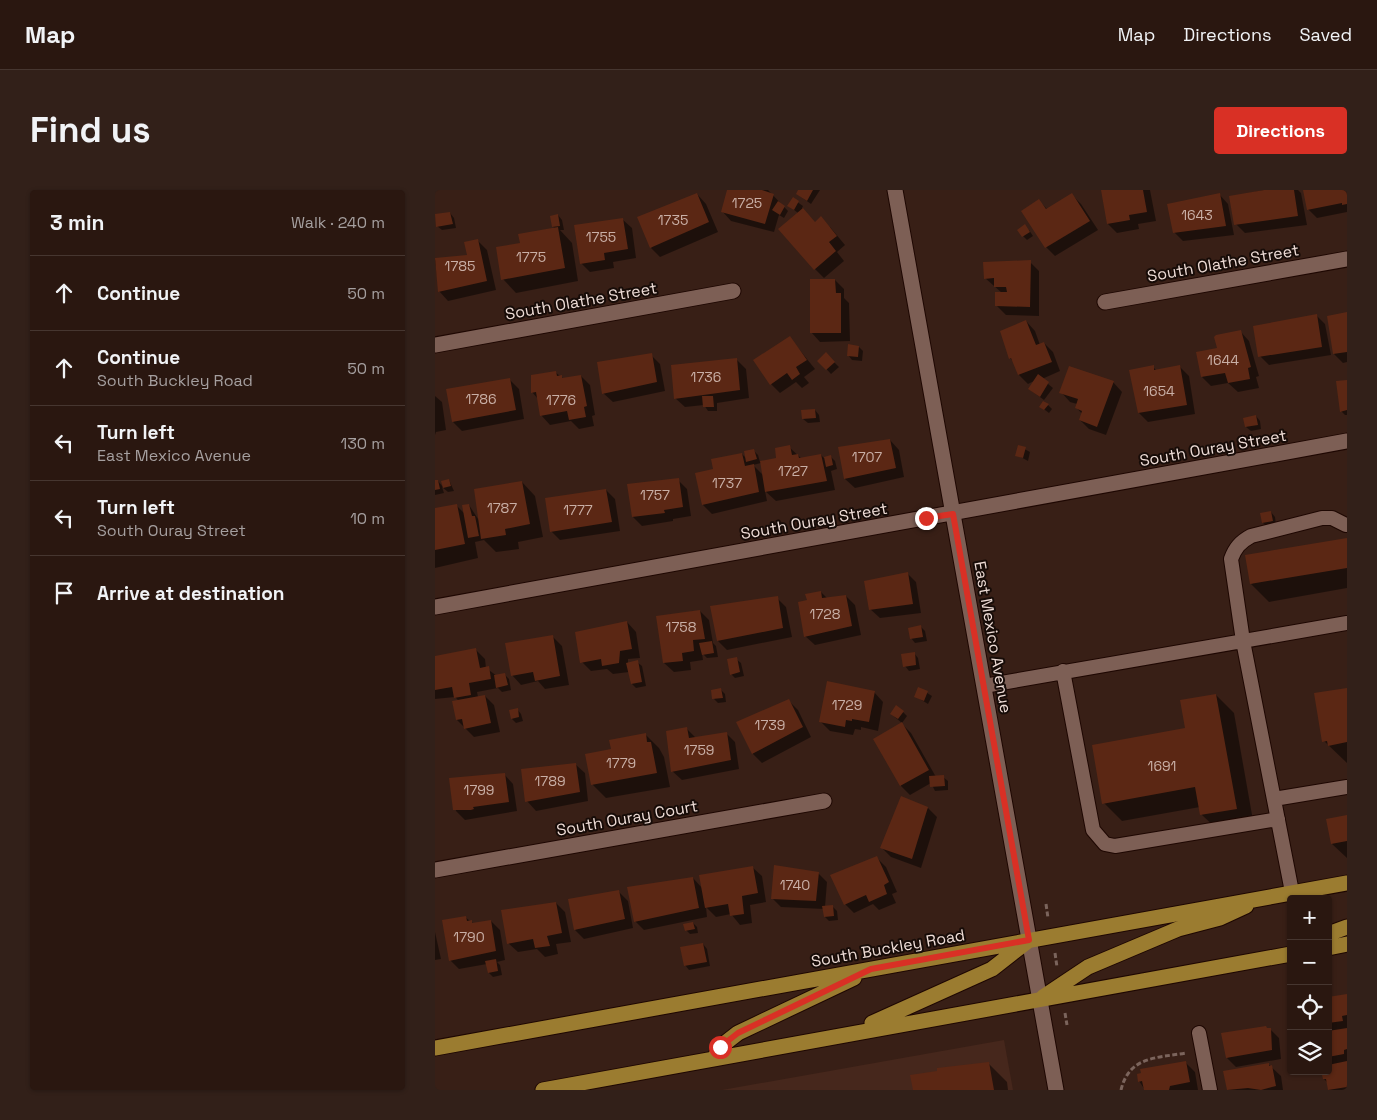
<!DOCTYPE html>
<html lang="en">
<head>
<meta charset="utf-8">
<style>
	:root { --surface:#2a1710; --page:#322019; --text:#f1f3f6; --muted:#a59f9f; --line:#463630; --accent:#d93025 }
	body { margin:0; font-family:"Space Grotesk",sans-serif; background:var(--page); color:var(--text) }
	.controls { position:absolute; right:15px; bottom:15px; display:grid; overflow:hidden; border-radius:5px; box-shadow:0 1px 4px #0004 }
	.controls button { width:45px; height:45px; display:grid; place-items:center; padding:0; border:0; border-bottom:1px solid var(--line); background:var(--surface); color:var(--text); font:25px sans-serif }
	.stop { position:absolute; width:15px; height:15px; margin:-11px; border:4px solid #d93025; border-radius:50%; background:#fff }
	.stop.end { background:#d93025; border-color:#fff; box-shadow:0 1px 5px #0008 }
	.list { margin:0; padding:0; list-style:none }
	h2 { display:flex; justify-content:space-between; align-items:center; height:65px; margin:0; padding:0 20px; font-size:21px }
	h2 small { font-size:16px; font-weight:400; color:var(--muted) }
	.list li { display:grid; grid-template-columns:32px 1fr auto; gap:15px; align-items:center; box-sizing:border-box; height:75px; padding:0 20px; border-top:1px solid var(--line) }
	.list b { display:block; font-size:19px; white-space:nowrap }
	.list p { margin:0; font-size:16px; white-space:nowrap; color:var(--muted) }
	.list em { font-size:16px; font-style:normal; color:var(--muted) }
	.icon { flex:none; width:28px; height:28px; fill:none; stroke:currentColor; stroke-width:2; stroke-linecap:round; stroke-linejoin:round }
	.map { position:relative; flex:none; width:912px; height:900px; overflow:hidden; border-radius:5px }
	header { display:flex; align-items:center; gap:30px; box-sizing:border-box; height:70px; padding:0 25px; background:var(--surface); border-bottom:1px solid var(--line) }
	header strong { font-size:24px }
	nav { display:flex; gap:28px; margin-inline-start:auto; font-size:18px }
	.intro { display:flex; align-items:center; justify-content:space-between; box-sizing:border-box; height:120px; padding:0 30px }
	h1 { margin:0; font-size:35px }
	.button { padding:12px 22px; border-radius:5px; background:var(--accent); color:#fff; font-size:18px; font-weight:700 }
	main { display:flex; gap:30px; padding:0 30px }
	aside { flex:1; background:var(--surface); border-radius:5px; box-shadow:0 1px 4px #0004 }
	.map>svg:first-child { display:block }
	.built { fill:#46271c }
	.shadow { fill:#0007; fill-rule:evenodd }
	.building { fill:#5b2714 }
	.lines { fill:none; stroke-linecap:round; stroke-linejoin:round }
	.lane-casing { stroke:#1e0702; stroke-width:16 }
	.street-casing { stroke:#1e0702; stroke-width:17 }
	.secondary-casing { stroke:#1e0702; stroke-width:17 }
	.primary-casing { stroke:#1e0702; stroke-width:17 }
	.path { stroke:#7b645c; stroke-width:3; stroke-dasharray:5 2.5; stroke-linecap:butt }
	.lane { stroke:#7d5f55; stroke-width:14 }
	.street { stroke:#7d5f55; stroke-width:15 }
	.secondary { stroke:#7d5f55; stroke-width:15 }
	.primary { stroke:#9b7c30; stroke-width:15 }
	.route { stroke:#d93025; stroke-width:6 }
	.labels { text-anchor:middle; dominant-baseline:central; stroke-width:4; stroke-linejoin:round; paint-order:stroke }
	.number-label { font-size:14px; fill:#c9afa6 }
	.street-label { font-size:16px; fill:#eedcd6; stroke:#170c08 }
</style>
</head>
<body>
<header>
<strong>Map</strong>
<nav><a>Map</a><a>Directions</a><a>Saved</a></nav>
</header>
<div class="intro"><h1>Find us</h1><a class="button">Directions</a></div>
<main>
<aside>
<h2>3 min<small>Walk · 240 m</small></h2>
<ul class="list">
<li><svg class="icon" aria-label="ahead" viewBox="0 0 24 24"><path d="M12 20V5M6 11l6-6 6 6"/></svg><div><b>Continue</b></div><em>50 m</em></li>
<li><svg class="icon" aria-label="ahead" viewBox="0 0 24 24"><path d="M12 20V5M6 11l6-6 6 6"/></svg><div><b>Continue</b><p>South Buckley Road</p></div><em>50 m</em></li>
<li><svg class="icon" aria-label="left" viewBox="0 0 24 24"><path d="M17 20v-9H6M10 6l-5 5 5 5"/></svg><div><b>Turn left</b><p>East Mexico Avenue</p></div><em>130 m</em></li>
<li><svg class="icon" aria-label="left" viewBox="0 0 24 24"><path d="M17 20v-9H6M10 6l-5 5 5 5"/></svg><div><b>Turn left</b><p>South Ouray Street</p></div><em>10 m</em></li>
<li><svg class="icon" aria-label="arrive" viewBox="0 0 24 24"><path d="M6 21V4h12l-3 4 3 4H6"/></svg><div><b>Arrive at destination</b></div></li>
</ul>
</aside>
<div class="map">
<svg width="912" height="900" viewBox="0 0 912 900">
	<rect width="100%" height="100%" fill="#381f16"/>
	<path class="built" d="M569,850L578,900H287Z"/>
	<path class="shadow" d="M293,0H333L353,21L349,28L344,25L339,42L296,31L287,21Z
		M365,0H385L376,14L362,4Z
		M667,0H715L721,31L703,34L704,39L682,43L673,34Z
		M829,0H863L866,3L872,35L810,43L801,34L796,7Z
		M869,0H912V22L882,28L873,19Z
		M262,4L271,14L283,42L225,67L216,58Z
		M784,4L793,14L799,45L748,51L739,42Z
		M637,5L646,14L663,40L620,66L611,57L604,11L613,20Z
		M358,9L368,16L367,18L380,33L395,37L410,55L402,62L409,71L389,88L380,79L363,23L354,16Z
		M15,23L19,28L21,38L7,40L2,36Z
		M123,25L127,30L129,40H125L137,53L143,91L81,103L68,89L121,39L118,37Z
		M187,29L197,38L201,68L178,72L179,78L155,82L146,73Z
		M594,40L598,46L592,50L588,46Z
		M43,51L52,60L61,100L13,111L4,101L0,70L33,67Z
		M595,72L604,81V126L571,125L562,116L567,103L550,88Z
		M400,90L409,99V108L414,113L415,151L385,152L376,142Z
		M912,124V172L908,173L899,164Z
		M881,125L890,134L896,165L834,175L825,166Z
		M591,131L600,141L605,155L609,153L618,162L625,181L607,189L618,198L609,210L594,199L599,191L593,194L584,185L580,173L575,168Z
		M805,141L814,151L824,186L821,187L824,198L803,202L793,193L776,196L767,187L783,159Z
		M355,148L380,179L369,187L374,193L367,198L361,192L345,203L336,194Z
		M424,157L428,161L427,171L417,170L413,165Z
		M391,164L404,177L396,184L384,171Z
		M216,165L225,174L230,201L178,212L168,203Z
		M302,170L311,179L314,208L282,213V221H273L269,215L250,217L240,208Z
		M718,177L722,181L745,177L754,186L760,224L713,232L704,223Z
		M120,182L129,189L146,186L155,195L160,225L157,226L159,236L144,239L136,231L115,235L106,225L103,209L97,202Z
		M75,190L84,199L89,229L27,241L18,232Z
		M912,191V225H910L906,221Z
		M678,192L687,202L671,245L654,239L645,230L647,224L641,217L642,214L635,212L626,202Z
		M0,206L7,212L11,240L1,242L0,245Z
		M613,215L617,219L614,223L606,217Z
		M380,220L384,225L385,232L373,233L368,229Z
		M821,226L825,231L826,239L816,241L811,237Z
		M455,250L464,260L469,287L420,298L410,289L405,258Z
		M584,256L595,262L593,271L582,265Z
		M354,257L367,269L386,265L389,268L396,267L400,271L402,279L396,281L400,300L341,311L330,301L332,311L277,324L268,315L262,284L280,280L307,264L312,269L319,261L323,265L325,272L343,269ZM326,273L329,286L318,275Z
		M14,290L19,301L13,302L7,297L9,303L0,305V292L3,291L8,297Z
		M243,290L252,299L256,326L238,329V331L207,336L198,327L193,295Z
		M87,292L100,306L108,347L83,352L84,359L61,362L49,350L40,352L43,368L0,378V320L21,315L30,324L34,315L45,332Z
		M171,300L180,309L185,341L125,350L116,341Z
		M836,322L840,327L841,335L833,337L828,333L826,324Z
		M912,349V398L834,412L816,394Z
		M472,383L481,392L486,423L445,428L435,419Z
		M386,402L392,408L411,406L420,415L426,445L380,455L370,446L373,411Z
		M342,408L351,417L357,447L292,460L283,451L277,417Z
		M265,421L274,430L278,453L281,456L283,467L272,468L267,463L268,470L255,472L256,480L239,482L229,473Z
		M192,432L201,442L205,468L193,469V474L202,472L207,476L211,496L201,498L197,494L194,482L178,484L172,479L156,481L147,472Z
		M486,437L490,441L492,451L480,453L476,448Z
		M118,447L127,456L134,495L110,499L103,491L86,495L77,485Z
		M41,460L50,469L51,478L62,486L70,485L74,489L76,500L67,502L63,498L42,502L43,507L50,506L59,515L65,542L39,547L22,530L24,511L20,507L0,509V467Z
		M479,463L483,468L485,479L474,481L470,476Z
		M301,469L306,473L309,486L300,488L296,484Z
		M484,498L497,506L493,514L480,506Z
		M912,499V573L889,551Z
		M286,500L290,504L291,512L283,513L279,509Z
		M439,502L448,512L443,541L426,537V540L420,539L418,545L395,541L386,532Z
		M781,505L799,523L819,636L785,642L767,625L765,617L687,631L669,613L752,540Z
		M354,511L363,520L376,547L327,573L318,564L303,533Z
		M82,519L86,524L88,531L81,533L77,529Z
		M468,522L472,526L467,533L456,524Z
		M467,534L476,543L501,587H508L513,591V600L500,601L496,593L475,605L466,596Z
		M252,539L261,548L291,543L300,552L304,579L247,590L237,581Z
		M210,544L224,558L229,567L235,597L171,608L158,595L152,565L177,560Z
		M140,574L150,583L153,611L101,621L92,611Z
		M69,584L78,594L82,621L30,630L21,621L16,589Z
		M493,618L502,627L486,678L456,667L447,658Z
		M912,627V668L897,654Z
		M442,668L451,677L462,702L457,704L461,713L444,720L438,714L419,723L410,714Z
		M317,677L327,686L331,712L315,715L317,733L305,735L296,724L281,727L271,717L272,727L209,740L200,731L258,688L268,699Z
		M383,683L392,692L390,717H398L402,721L403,730L394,731L390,727L389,719L346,717L337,708Z
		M184,702L193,711L198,738L149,749L140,740Z
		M121,713L130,722L136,752L121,754L123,764L110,767L102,759L83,762L73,753Z
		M30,727L39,734L56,731L65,740L70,770L62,772L65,775L67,785L58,787L54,783L52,774L24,779L15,770Z
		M258,733L262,737L263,743L255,744L251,740Z
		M0,742L6,769L0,770Z
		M268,754L272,759L275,776L254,780L250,775Z
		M912,805V900H894L893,893L889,889L893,881V808Z
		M835,839L844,848L846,869L801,877L792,868Z
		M751,873L760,882L763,900H710L704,891Z
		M554,874L572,892L573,900H479Z
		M833,874L846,886L848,900H793L790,882Z"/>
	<path class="building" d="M292,0H327L339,4L330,34L286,22Z
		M363,0H378L372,11L361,4Z
		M666,0H708L712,22L694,25L695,30L672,34Z
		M829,0H859L863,26L799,35L794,6Z
		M868,0H912V14L907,15V13L872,20Z
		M262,3L274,32L215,58L202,27Z
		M637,3L655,31L610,58L586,21L604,9L611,19Z
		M785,3L791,36L738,43L732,14Z
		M358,7L364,11L359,20L352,16Z
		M343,11L350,16L345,25L337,20Z
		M368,18L380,32L386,26L402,46L394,52L401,61L379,80L343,39Z
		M15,22L18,34L1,37L0,24Z
		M123,24L125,36L117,37L115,26Z
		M188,28L193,59L169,63L170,70L145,74L139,35Z
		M590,34L595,42L587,47L582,40Z
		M123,37L130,78L66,90L61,57L85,53L83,44Z
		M43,49L52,91L3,102L0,68L32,65L29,52Z
		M596,70L595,117L560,116V102H572L571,97H559V88L549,89L548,72Z
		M375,89H400L401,103H406V143H375Z
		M912,122V162L898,164L892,126Z
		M882,124L887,157L823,167L818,136Z
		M591,130L601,155L609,152L617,172L583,185L576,168L574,169L565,141Z
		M806,140L816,177L813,178L815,189L793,193L790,183L766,187L761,162L782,158L779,147L781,145Z
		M355,146L372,170L361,177L365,184L357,190L352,183L335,195L318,170Z
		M413,154L424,156L423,167L412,166Z
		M391,162L400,172L391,180L382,171Z
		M217,163L222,192L167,204L162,172Z
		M302,168L305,200L239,209L236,175Z
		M719,175V180L745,175L752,215L703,223L694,180Z
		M634,176L679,191L662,237L644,230L647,221L640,218L643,209L624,203Z
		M121,181L122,186L127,185V188L146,185L152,216L149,217L151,227L134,230L132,221L105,226L101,202L96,203V185Z
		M603,184L614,192L605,207L593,199Z
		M75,188L81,220L17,232L11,199Z
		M912,190V220L905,222L901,191Z
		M267,206H278L279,217H268Z
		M608,211L614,214L609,220L604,217Z
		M380,219L381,228L367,229L366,220Z
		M821,225L823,235L810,237L808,228Z
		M455,249L461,278L409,289L403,257Z
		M355,255L357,265L363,264L364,268L386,264L392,291L330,302L325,271L341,268L340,258Z
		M583,255L591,257L588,268L580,266Z
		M319,259L322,269L311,272L309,261Z
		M307,263L310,276L319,274L324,302L267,315L260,283L278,279L276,269Z
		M396,265L398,275L391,277L389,267Z
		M244,288L248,317L229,320L230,323L197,327L192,294Z
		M14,289L16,296L8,298L6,291Z
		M0,290H3L5,299L0,300Z
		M87,291L95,334L70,339L71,345L46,349L39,299Z
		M171,299L177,332L115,342L110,308Z
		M22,314L30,354L0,360V318Z
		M34,314L37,326H40L44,346L33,348L27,315Z
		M836,321L838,331L827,333L825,323Z
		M912,348V378L815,394L810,365Z
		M473,382L478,414L434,420L429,391Z
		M386,401L387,408L411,405L417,436L369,447L363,412L372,410L370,404Z
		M343,406L348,438L282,451L275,416Z
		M265,420L270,449L258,450L259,461L247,463L248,471L228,473L221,426Z
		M192,431L197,459L185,461L184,473L167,476L166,469L145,473L140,442Z
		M486,435L488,447L475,449L473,438Z
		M118,445L125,486L100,491L98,482L76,486L70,453Z
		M277,451L279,463L267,465L264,453Z
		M41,458L45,478L54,476L56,489L34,493L36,505L19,508L17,497L0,500V466Z
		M480,462L481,475L468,477L466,464Z
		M302,467L305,482L295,485L292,469Z
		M203,470L207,492L196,494L191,473Z
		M70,483L73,495L61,498L59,485Z
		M392,491L440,501L434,532L417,529V531L411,530L410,537L384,532Z
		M483,497L493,501L489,511L479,507Z
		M286,498L288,508L277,509L276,500Z
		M912,498V552L893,556L892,551L887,552L879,503Z
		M781,504L802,619L765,625L760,597L667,614L657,555L750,538L745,510Z
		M50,505L56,533L29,539L27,529L21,530L17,511Z
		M354,509L368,537L317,564L301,532Z
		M461,515L469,521L463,529L455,524Z
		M83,518L84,527L76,529L74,520Z
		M467,532L494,580L465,596L438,549Z
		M252,537L254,548L292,542L296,570L236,582L231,541Z
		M211,543L212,552H216L222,583L156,595L150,564L176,559L174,550Z
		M141,573L145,602L90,612L86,579Z
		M70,583L74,612L38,617L39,619L36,620H18L14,588Z
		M509,585L510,596L495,597L494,586Z
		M466,606L493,617L477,669L445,658Z
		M912,625V651L896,654L891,629Z
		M442,666L454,692L449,695L452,704L434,712L431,705L409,715L395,685Z
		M339,675L384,682L381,711L336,709Z
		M318,676L323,703L307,706L309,724L295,726L293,714L270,718L264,685Z
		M258,687L264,718L199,732L192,697Z
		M184,700L190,729L139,740L133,709Z
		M121,712L127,743L112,746L115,756L100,758L98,749L72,754L66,720Z
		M398,715L399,726L389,727L387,716Z
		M31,726L32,731L37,730V733L56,730L61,761L14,771L7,730Z
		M258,732L260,739L250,741L248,734Z
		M268,753L272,772L249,776L245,757Z
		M61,769L63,781L53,783L50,771Z
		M912,804V825L907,826L908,831L893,833V807Z
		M831,836L832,838H836L837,860L791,868L786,843Z
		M912,838V859L909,860V864L893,867V841Z
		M751,871L755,892L735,896L734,900H709L707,891L703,892L702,884L706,883L705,879Z
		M912,871V897L893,900L891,889H888L886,881H893V875Z
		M554,872L559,900H478L475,885L502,881V878Z
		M834,873V876L837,875L841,896L826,900L813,898L792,900L788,881Z"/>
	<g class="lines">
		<defs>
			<path id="lane" d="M628,481L658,640L670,654L680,656L843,629
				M549,496L912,433
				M839,609L912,597
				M857,702L808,451L796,369C800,358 805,352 816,346L887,328H897L911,335
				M764,843L775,900"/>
			<path id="street" d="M670,112L912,69
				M0,155L298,101
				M0,417L912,251
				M0,680L389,611"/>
			<path id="secondary" d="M460,0L621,900"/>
			<path id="primary" d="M893,744L912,737
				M893,758L912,754
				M608,807L653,777L743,739L785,728L811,716
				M437,833L557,779L593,751
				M0,858L912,693
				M279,869L285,857L303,843L419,788
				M108,900L856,764"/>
		</defs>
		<use href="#lane" class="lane-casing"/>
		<use href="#street" class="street-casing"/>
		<use href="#secondary" class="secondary-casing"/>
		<use href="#primary" class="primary-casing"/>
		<path class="path" d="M611,714L613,728
			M620,763L622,777
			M630,823L632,835
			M686,900C694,866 722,868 751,863"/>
		<use href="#lane" class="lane"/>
		<use href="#street" class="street"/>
		<use href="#secondary" class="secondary"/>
		<use href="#primary" class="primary"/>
	</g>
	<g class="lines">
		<path class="route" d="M285,857L303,843L436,779L594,750L518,324L491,328"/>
	</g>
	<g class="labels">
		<g class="number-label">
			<text x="312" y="13">1725</text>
			<text x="762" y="25">1643</text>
			<text x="238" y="30">1735</text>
			<text x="166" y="47">1755</text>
			<text x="96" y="67">1775</text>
			<text x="25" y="76">1785</text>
			<text x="788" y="170">1644</text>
			<text x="271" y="187">1736</text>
			<text x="724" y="201">1654</text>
			<text x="46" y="209">1786</text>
			<text x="126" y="210">1776</text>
			<text x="432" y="267">1707</text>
			<text x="358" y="281">1727</text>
			<text x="292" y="293">1737</text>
			<text x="220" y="305">1757</text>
			<text x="67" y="318">1787</text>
			<text x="143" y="320">1777</text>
			<text x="390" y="424">1728</text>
			<text x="246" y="437">1758</text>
			<text x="412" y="515">1729</text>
			<text x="335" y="535">1739</text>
			<text x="264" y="560">1759</text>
			<text x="186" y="573">1779</text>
			<text x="727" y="576">1691</text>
			<text x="115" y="591">1789</text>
			<text x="44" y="600">1799</text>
			<text x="360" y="695">1740</text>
			<text x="34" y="747">1790</text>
		</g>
		<g class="street-label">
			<text transform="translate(788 73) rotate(-10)">South Olathe Street</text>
			<text transform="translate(146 111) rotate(-10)">South Olathe Street</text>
			<text transform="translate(778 258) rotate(-10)">South Ouray Street</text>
			<text transform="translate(379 331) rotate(-10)">South Ouray Street</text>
			<text transform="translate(558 447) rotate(80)">East Mexico Avenue</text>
			<text transform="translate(192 628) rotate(-10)">South Ouray Court</text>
			<text transform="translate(453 758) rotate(-10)">South Buckley Road</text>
		</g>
	</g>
</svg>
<div class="controls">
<button>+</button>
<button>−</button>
<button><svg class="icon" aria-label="locate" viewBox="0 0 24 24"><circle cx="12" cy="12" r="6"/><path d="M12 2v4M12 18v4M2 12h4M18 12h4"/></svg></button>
<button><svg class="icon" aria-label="layers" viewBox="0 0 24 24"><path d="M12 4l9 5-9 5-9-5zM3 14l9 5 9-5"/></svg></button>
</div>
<div class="stop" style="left:285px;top:857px"></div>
<div class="stop end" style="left:491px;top:328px"></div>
</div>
</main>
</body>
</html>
